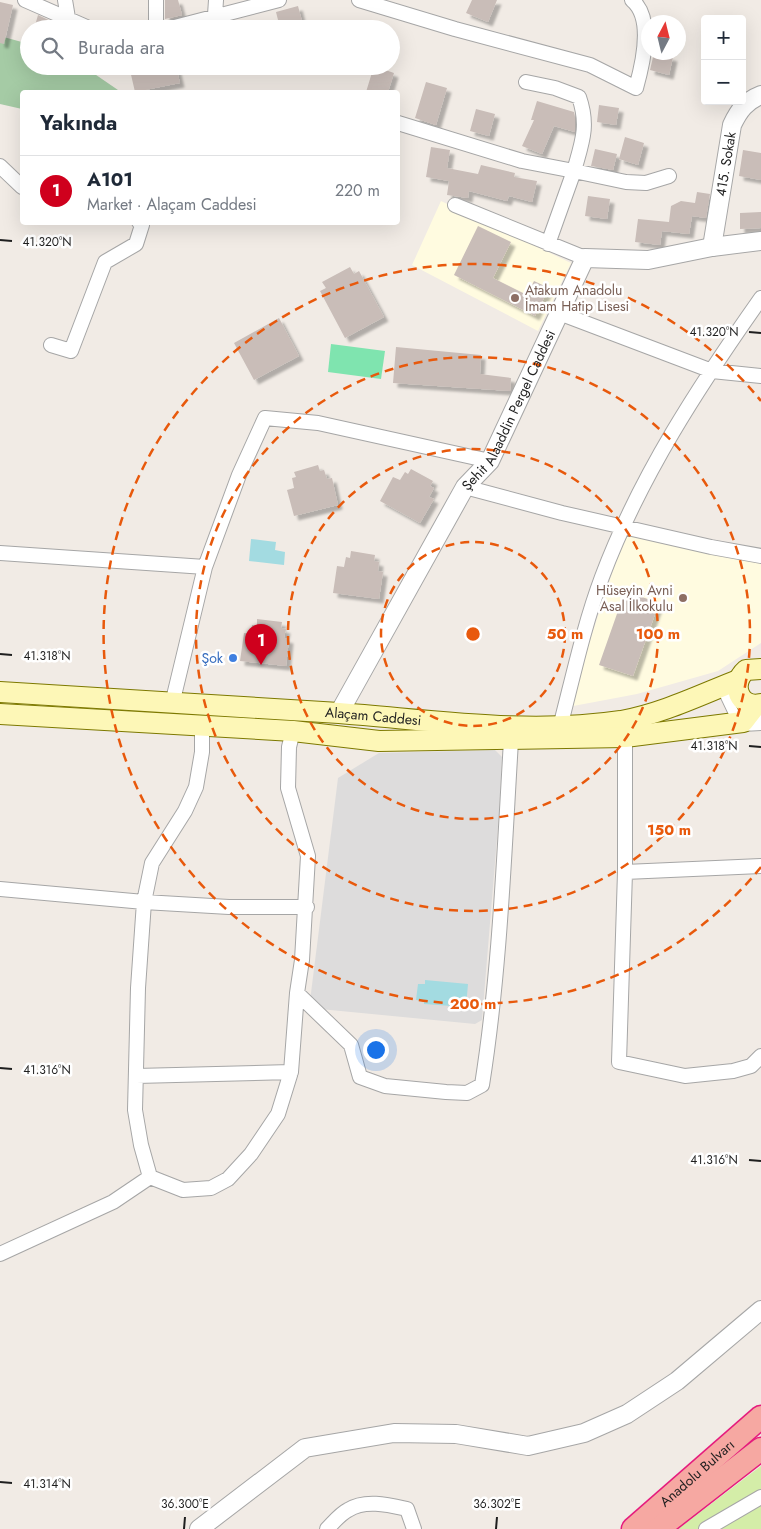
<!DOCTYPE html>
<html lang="tr">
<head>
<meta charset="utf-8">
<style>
	:root { --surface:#fff; --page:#f2f2f3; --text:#1f2937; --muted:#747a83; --line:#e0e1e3; --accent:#cf001d }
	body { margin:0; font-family:Jost,sans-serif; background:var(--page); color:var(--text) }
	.controls { position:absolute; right:15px; top:15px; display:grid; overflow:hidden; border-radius:5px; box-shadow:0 5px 20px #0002 }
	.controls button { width:45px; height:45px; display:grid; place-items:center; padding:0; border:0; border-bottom:1px solid var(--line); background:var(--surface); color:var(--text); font:25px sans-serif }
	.compass { position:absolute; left:641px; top:15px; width:45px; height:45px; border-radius:50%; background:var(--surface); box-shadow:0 5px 20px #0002; rotate:7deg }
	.you { position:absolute; left:375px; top:1049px; width:18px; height:18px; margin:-12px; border:4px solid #fff; border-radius:50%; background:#1a73e8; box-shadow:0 0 0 8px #1a73e833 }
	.badge { display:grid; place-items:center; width:32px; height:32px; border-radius:50%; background:var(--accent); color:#fff; font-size:16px; font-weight:700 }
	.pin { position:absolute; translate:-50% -41px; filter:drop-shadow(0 1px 2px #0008) }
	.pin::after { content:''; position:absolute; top:26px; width:18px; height:15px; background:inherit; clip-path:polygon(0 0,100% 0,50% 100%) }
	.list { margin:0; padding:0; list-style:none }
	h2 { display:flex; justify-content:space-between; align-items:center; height:65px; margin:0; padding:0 20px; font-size:21px }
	h2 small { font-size:16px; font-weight:400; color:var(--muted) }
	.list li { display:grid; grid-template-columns:32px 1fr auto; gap:15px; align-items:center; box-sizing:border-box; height:70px; padding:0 20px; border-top:1px solid var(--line) }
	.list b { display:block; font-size:19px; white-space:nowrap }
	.list p { margin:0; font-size:16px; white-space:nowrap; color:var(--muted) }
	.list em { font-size:16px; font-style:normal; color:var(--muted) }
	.icon { flex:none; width:28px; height:28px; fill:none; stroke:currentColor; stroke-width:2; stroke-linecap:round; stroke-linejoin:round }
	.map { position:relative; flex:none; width:761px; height:1529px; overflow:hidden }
	.search { position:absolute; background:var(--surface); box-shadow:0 5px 20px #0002; left:20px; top:20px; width:380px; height:55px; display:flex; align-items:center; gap:12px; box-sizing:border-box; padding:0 18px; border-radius:28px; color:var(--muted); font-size:19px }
	.panel { position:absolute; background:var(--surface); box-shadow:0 5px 20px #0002; left:20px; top:90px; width:380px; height:135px; border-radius:5px }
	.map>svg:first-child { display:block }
	.residential { fill:#dddcdc }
	.education { fill:#fffbe0 }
	.grass { fill:#d4eda8 }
	.cemetery { fill:#a5cba5 }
	.pitch { fill:#7fe4af }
	.water { fill:#a3dbe1 }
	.building { fill:#c9bdb8; filter:url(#shadow) }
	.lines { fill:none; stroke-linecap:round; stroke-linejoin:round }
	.pedestrian-casing { stroke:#a6a6a6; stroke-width:12 }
	.minor-casing { stroke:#a6a6a6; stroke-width:16 }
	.tertiary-casing { stroke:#a6a6a6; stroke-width:20 }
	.secondary-casing { stroke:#7d7900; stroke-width:22 }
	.trunk-casing { stroke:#e51b7d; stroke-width:25 }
	.pedestrian { stroke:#fff; stroke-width:10 }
	.minor { stroke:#fff; stroke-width:14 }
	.tertiary { stroke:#fff; stroke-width:18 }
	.secondary { stroke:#fdf7b7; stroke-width:20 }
	.trunk { stroke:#f6a8a2; stroke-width:22 }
	.ticks { fill:none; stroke:#1f1f1f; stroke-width:2 }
	.ring { fill:none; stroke:#e8590c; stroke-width:2.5; stroke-dasharray:9 6 }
	.education-dot { fill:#8d6e63; stroke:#fff; stroke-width:2 }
	.shop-dot { fill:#3f7fe0; stroke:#fff; stroke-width:2 }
	.labels { text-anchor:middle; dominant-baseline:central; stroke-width:5; stroke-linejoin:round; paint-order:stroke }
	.street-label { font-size:14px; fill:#1f1f1f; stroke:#fff }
	.education-label { font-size:14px; fill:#785e54; stroke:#fff; text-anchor:start }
	.shop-label { font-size:14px; fill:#366cbe; stroke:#fff; text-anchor:end }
	.ticks-label { font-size:12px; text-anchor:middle; fill:#1f1f1f; stroke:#fff; stroke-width:5; stroke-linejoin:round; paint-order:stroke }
	.centre { fill:#e8590c; stroke:#fff; stroke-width:2.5 }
	.ring-label { font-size:15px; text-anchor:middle; font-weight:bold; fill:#e8590c; stroke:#fff; stroke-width:5; stroke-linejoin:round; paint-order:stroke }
</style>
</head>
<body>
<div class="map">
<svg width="761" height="1529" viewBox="0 0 761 1529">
	<defs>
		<filter id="shadow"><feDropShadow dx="4.5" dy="4.5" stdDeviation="1" flood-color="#0004"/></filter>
	</defs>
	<rect width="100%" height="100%" fill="#f1ebe5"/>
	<path class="residential" d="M495,750L502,757L499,814L482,1020L475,1024L320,1009L310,1001L338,778L379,753Z"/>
	<path class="education" d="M441,201L571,263L538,331L412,265Z
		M652,527L761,553V643L718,671L637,694L568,707L624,537Z"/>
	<path class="grass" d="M761,1466V1529H678Z"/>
	<path class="cemetery" d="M0,36L29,44V66H83L118,90L116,92H22V109L0,104Z"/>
	<path class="pitch" d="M331,344L385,351L381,379L328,372Z"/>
	<path class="water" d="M251,539L276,542L275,550L285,552L284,565L249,561Z
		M425,980L468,984L466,1007L424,1004V1001L416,1000L418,984H425Z"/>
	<path class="building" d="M165,0H178L182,15L165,19Z
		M472,0H497L488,22L466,13Z
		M0,2L13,5L4,44L0,43Z
		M298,6L304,29H257L256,25L278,20L276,12Z
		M38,15L59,25L58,29H34Z
		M654,53L673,57L669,75L650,70Z
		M129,66H176L180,83L135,92Z
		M374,66L394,73L388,92H366Z
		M426,82L447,88L436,125L415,118Z
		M537,101L574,112L575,118V132L554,126L542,154L522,146L534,120H531Z
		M599,105L619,108L616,125L597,122Z
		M476,109L495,114L489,136L470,131Z
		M625,137L644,143L638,165L619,159Z
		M431,147L450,150L447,168L478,174L481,165L515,173L514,177L537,181L532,202L509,196L507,201L469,191L468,198L447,195L449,181L426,177Z
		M595,149L617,154L613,170L591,166Z
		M743,150L761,153V180L739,176Z
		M697,192L710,194L706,218L692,216L689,234L662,231L660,245L635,242L638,219L669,222L671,206L681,201L695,203Z
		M588,196L610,199L607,219L585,216Z
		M761,212V228L740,229V213Z
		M478,226L511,242L493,278L527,295L534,281L549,288L535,316L454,275Z
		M350,267L354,274L359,271L384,317L345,338L320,291L326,288L322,282Z
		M279,318L299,356L254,380L234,343Z
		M396,347L481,355L480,374L511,378L510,391L393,383Z
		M318,465L320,471L324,470L327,479L332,478L338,505L294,516L287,490L294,488L292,478L296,477L294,472Z
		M411,469L433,481L430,486L434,488L429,497L434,499L420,523L380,501L393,477L400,480L405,472L408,474Z
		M351,551L375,555L374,561L379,562L378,571L383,572L379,599L333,593L337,566L344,567L346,557L350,558Z
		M625,591L659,603L633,676L599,665Z
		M257,619L282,622L281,628L286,629L284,638L289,639L286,666L240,661L244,633L251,634L252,625H257Z"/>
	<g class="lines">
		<defs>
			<path id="pedestrian" d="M720,684L738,722"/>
			<path id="minor" d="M25,0L91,29
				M65,0L68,18
				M359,0L455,29L590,65L636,88C643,63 654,18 632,0
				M215,15L216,0
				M156,29V0
				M167,29L279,0
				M526,82L555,88L579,97C589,126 582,142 574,171L626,182L646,183L669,176
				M398,123L522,161L574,171L548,244
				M0,166L22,187
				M455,205L585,258
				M559,313L712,371L761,376
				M51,345L71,351L105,262L136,244L142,225L139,222
				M465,487L562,513L711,547L761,556
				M0,553L205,567
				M172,704L205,567L239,475L265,418L318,423L490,461
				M560,727C573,677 584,625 602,577C640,476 699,386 761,298
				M293,731L289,747L288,788L308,856L302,960L297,993L351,1045L360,1077L385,1086L446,1092L467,1093L482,1085C500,971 504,855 511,741
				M625,737V872L619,1062L685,1076L733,1071L751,1066L761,1056
				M625,872L761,866
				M0,889L144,902L152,863L185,811L196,787L202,752V725
				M136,1076L291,1072
				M150,1177L183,1190L211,1188L228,1179L251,1154L278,1114L291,1072L297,993
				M0,1254L113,1202L150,1177L141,1145L135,1110L138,988L144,902L229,907H307
				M327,1529C333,1523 340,1514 348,1510C365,1499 389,1505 407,1509L414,1529
				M706,1529L761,1497"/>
			<g id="tertiary">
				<path id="s1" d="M712,247L732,125C739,110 746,101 761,95"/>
				<path id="s2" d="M339,713L465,487L490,461L585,258L648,260L712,247L761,241"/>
				<path d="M743,722L761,721"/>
				<path d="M199,1529L305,1448L394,1433L456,1434L528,1446L584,1433L627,1414L677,1381L761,1310"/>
			</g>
			<g id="secondary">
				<path d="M761,669L746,670C730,684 739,709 761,704"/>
				<path id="s3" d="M0,692C113,700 226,705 339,713C432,720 527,735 621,721C661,714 700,695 738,680"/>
				<path d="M0,714L293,731L379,741L625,737L743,722L756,705"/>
			</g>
			<g id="trunk">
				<path id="s4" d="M633,1529L761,1417"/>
				<path d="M658,1529L761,1449"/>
			</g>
		</defs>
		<use href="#pedestrian" class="pedestrian-casing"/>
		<use href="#minor" class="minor-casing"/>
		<use href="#tertiary" class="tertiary-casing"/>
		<use href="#secondary" class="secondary-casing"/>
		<use href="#trunk" class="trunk-casing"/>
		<use href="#pedestrian" class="pedestrian"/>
		<use href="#minor" class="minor"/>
		<use href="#tertiary" class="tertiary"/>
		<use href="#secondary" class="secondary"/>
		<use href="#trunk" class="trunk"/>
	</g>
	<path class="ticks" d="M0,240L12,241M749,332L761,333M0,654L12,655M749,746L761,747M0,1068L12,1069M749,1160L761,1161M0,1482L12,1483M184,1529L185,1517M496,1529L497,1517"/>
	<g class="ring">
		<circle cx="473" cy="634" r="92"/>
		<circle cx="473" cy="634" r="185"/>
		<circle cx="473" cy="634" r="277"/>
		<path d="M761 867A370 370 0 1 1 761 401"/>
	</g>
	<g class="education-dot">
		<circle cx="515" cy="298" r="5"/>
		<circle cx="683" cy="598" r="5"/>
	</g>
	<circle class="shop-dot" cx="233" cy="658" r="5"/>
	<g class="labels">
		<g class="street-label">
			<text stroke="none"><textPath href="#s1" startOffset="84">415. Sokak</textPath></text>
			<text stroke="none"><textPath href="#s2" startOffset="348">Şehit Alaaddin Pergel Caddesi</textPath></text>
			<text stroke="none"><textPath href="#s3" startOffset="374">Alaçam Caddesi</textPath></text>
			<text stroke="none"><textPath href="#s4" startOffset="85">Anadolu Bulvarı</textPath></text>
		</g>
		<g class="education-label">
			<text x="525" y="290">Atakum Anadolu<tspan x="525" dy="16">İmam Hatip Lisesi</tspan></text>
			<text x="673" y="590" text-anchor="end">Hüseyin Avni<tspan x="673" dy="16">Asal İlkokulu</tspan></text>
		</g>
		<g class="shop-label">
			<text x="223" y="658">Şok</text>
		</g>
	</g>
	<g class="ticks-label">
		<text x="47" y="246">41.320°N</text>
		<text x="714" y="336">41.320°N</text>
		<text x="47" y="660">41.318°N</text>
		<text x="714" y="750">41.318°N</text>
		<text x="47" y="1074">41.316°N</text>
		<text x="714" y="1164">41.316°N</text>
		<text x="47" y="1488">41.314°N</text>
		<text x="185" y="1508">36.300°E</text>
		<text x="497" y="1508">36.302°E</text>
	</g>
	<circle cx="473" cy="634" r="8" class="centre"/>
	<g class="ring-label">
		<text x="565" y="639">50 m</text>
		<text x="658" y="639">100 m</text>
		<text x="669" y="835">150 m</text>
		<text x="473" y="1009">200 m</text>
	</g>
</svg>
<div class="controls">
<button>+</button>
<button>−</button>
</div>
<svg class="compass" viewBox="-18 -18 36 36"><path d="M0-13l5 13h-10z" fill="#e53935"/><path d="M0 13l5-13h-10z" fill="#747a83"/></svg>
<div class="you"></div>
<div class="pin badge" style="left:261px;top:665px">1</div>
<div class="search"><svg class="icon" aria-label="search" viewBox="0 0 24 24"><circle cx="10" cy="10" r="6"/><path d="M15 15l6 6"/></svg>Burada ara</div>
<section class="panel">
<h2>Yakında<small></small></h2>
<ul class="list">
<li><span class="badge">1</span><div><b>A101</b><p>Market · Alaçam Caddesi</p></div><em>220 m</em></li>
</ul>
</section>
</div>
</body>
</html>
